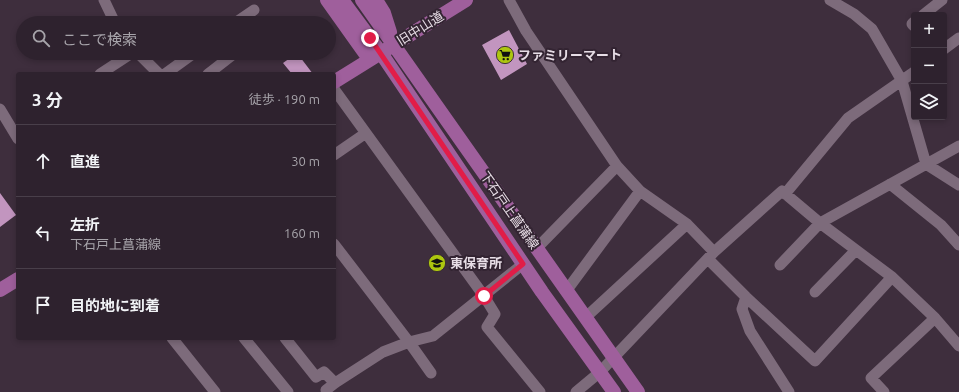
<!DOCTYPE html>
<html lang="ja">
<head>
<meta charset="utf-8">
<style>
	:root { --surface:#2e222e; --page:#362a36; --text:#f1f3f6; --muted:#a7a4aa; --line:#493f4a }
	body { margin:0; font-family:Ubuntu,"Noto Sans JP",sans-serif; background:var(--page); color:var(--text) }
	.controls { position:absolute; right:12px; top:12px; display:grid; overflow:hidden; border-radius:4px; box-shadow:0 2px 6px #0003 }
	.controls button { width:36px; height:36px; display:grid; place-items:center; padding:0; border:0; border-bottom:1px solid var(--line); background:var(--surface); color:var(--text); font:20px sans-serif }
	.stop { position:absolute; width:12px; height:12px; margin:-9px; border:3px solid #e11d48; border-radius:50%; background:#fff }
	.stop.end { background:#e11d48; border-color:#fff; box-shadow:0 1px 4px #0008 }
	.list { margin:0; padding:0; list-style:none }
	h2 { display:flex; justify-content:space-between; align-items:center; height:52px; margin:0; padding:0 16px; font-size:17px }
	h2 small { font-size:13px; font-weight:400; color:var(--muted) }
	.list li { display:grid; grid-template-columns:26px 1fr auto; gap:12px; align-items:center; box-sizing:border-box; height:72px; padding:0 16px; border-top:1px solid var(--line) }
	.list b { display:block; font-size:15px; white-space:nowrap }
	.list p { margin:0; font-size:13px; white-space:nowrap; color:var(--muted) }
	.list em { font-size:13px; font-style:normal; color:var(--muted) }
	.icon { flex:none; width:22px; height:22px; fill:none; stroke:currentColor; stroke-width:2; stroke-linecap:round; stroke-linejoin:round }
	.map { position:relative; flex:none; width:959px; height:392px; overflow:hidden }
	.search { position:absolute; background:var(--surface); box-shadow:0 2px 6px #0003; left:16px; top:16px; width:320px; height:44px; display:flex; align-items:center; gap:10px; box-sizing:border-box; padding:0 14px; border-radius:22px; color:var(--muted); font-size:15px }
	.panel { position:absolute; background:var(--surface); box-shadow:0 2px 6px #0003; left:16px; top:72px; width:320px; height:268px; border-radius:4px }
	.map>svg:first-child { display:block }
	.building { fill:#c295bf }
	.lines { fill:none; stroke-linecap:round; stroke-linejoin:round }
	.minor { stroke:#7d6b7b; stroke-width:11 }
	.major { stroke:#9f5f9c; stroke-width:14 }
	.route { stroke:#e11d48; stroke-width:5 }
	.labels { text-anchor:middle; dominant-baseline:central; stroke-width:4; stroke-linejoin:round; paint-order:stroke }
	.street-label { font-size:13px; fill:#e7dde6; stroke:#332432 }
	.poi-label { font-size:13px; font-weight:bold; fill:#e7dde6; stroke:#332432; text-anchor:start }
</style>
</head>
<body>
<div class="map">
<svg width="959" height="392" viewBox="0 0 959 392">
	<rect width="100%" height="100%" fill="#3e2e3d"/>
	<path class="building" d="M509,30L527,64L501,80L482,45Z
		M297,53L313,74H292L283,63Z
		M0,193L16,215L0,227Z"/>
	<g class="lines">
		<path class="minor" d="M104,0L115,23
			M509,0L526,31L617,166L640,191L687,224L714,252
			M830,0L854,14L872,29L902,81L926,164L959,185
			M923,15L942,0
			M914,22L912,24L914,26
			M235,23L254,10
			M944,49L959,38
			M138,53L159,74
			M100,74L132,53
			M165,74L194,53
			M208,74L235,53
			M334,89L484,296L495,314L487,327L540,392
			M0,109L18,139
			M334,155L366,133
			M890,184L941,225L959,245
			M785,194L848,118L914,72
			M334,244L409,342L433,336L523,264
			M537,248L617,166
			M708,259L746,297L815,361L892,277
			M780,265L820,223L959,146
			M567,290L640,191
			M815,292L856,250
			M746,297L742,309L750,331L789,392
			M586,317L687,224
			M172,338L215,392
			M244,338L288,392
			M285,338L316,377L324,372L335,383L326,390L328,392
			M335,383L383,352L409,342L431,373
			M576,392L600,372L714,252L782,191L820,223L892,277L935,318L959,346
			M884,392L871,378L935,318"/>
		<path class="major" d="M327,0L369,59
			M342,0L381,53L542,292L614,392
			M362,0L638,392
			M376,0L384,13L390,32
			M334,82L466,0
			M0,290L18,279"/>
	</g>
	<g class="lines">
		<path class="route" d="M370,38L523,264L484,296"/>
	</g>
	<defs>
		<symbol id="supermarket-disc" viewBox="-11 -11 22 22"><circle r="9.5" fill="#adc60f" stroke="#332432"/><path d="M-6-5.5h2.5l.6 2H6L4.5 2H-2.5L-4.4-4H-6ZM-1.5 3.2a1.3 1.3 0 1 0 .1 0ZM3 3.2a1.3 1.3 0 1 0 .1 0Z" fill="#111"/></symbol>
		<symbol id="school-disc" viewBox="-11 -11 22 22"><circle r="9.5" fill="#adc60f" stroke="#332432"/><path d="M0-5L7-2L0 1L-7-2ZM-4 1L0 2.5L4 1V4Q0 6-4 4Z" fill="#111"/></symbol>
	</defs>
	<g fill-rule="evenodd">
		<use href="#supermarket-disc" x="495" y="45" width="20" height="20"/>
		<use href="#school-disc" x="427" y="253" width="20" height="20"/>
	</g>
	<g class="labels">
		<g class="street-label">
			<text transform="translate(420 28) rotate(-32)">旧中山道</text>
			<text transform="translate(510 210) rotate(55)">下石戸上菖蒲線</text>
		</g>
		<g class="poi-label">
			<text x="518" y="55">ファミリーマート</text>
			<text x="450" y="263">東保育所</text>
		</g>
	</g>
</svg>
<div class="controls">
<button>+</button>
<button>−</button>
<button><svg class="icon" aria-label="layers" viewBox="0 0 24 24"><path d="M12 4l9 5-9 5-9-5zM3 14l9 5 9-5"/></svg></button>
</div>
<div class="stop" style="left:484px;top:296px"></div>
<div class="stop end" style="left:370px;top:38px"></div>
<div class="search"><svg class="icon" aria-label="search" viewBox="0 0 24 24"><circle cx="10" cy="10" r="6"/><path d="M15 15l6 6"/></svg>ここで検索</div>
<section class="panel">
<h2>3 分<small>徒歩 · 190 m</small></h2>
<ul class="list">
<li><svg class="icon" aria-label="ahead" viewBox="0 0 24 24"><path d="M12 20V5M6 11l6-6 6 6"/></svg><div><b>直進</b></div><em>30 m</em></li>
<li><svg class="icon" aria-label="left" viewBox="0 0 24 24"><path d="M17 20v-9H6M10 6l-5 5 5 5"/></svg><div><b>左折</b><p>下石戸上菖蒲線</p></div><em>160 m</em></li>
<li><svg class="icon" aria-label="arrive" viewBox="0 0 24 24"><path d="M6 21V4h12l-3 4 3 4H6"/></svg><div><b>目的地に到着</b></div></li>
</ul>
</section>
</div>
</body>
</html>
